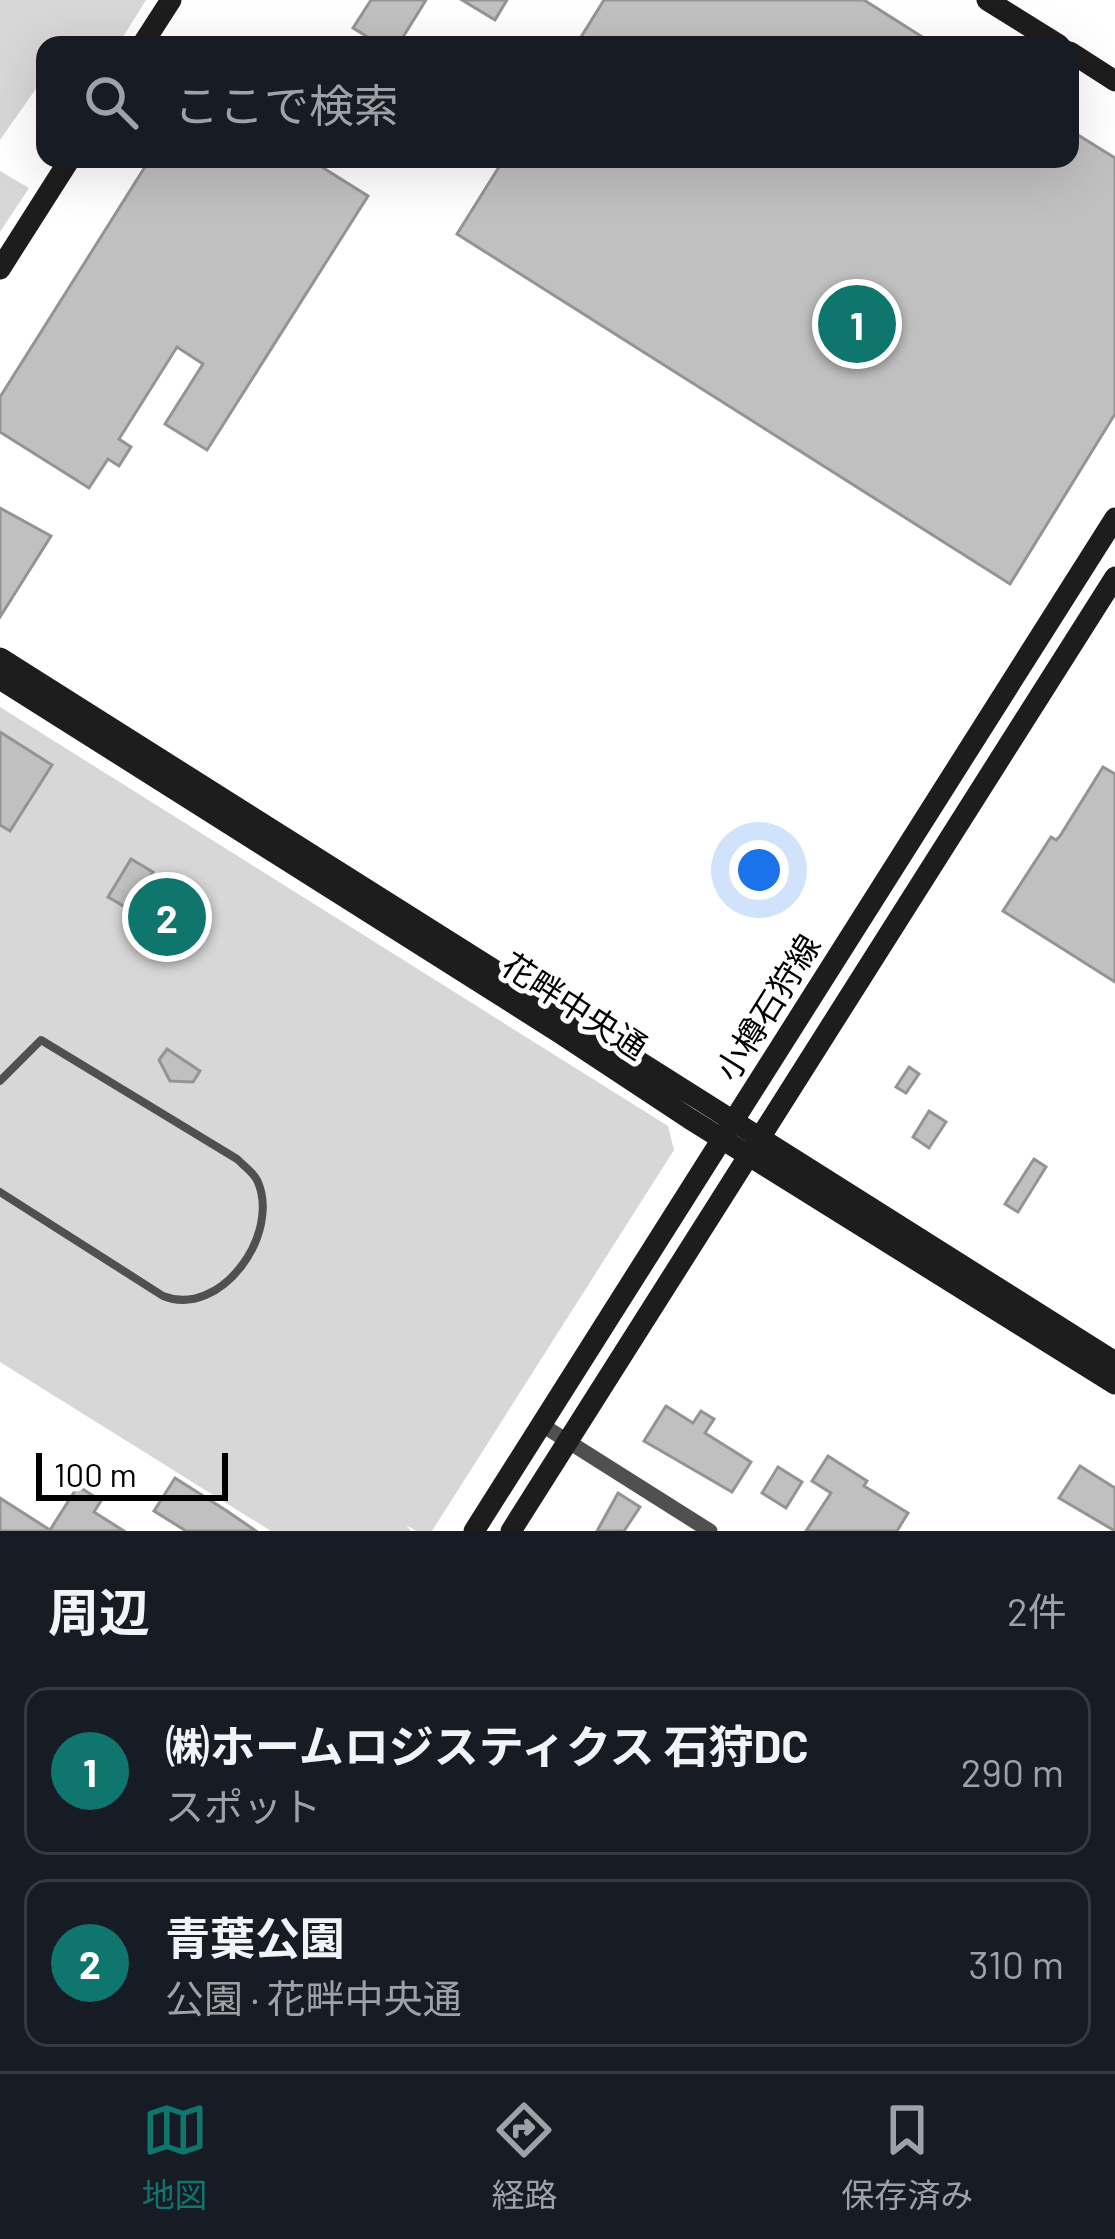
<!DOCTYPE html>
<html lang="ja">
<head>
<meta charset="utf-8">
<style>
	:root { --surface:#171b24; --page:#242831; --text:#f1f3f6; --muted:#9ea1a6; --line:#363941; --accent:#0f766e }
	body { margin:0; font-family:Barlow,"Noto Sans JP",sans-serif; background:var(--page); color:var(--text) }
	.scale { position:absolute; left:36px; bottom:30px; width:192px; box-sizing:border-box; padding-left:12px; border:6px solid #000; border-top:0; font-size:33px; line-height:42px; white-space:nowrap; color:#000; -webkit-text-stroke:9px #fff; paint-order:stroke }
	.you { position:absolute; left:759px; top:870px; width:42px; height:42px; margin:-30px; border:9px solid #fff; border-radius:50%; background:#1a73e8; box-shadow:0 0 0 18px #1a73e833 }
	.badge { display:grid; place-items:center; width:78px; height:78px; border-radius:50%; background:var(--accent); color:#fff; font-size:39px; font-weight:700 }
	.pin { position:absolute; translate:-50% -50%; border:6px solid #fff; box-shadow:0 3px 12px #0006 }
	.list { margin:0; padding:0; list-style:none }
	h2 { display:flex; justify-content:space-between; align-items:center; height:156px; margin:0; padding:0 48px; font-size:51px }
	h2 small { font-size:39px; font-weight:400; color:var(--muted) }
	.list li { display:grid; grid-template-columns:78px 1fr auto; gap:36px; align-items:center; box-sizing:border-box; height:168px; margin:0 24px 24px; padding:0 24px; border:3px solid var(--line); border-radius:24px }
	.list b { display:block; font-size:45px; white-space:nowrap }
	.list p { margin:0; font-size:39px; white-space:nowrap; color:var(--muted) }
	.list em { font-size:39px; font-style:normal; color:var(--muted) }
	.icon { flex:none; width:66px; height:66px; fill:none; stroke:currentColor; stroke-width:2; stroke-linecap:round; stroke-linejoin:round }
	.map { position:relative; flex:none; width:1115px; height:1531px; overflow:hidden }
	.search { position:absolute; background:var(--surface); box-shadow:0 12px 48px #0002; left:36px; right:36px; top:36px; height:132px; display:flex; align-items:center; gap:30px; box-sizing:border-box; padding:0 42px; border-radius:24px; color:var(--muted); font-size:45px }
	.sheet { height:540px; background:var(--surface) }
	nav { display:flex; justify-content:space-around; align-items:center; box-sizing:border-box; height:168px; border-top:3px solid var(--line); background:var(--surface); font-size:33px; color:var(--muted) }
	nav a { display:grid; justify-items:center; gap:6px }
	nav .on { color:var(--accent) }
	.map>svg:first-child { display:block }
	.green { fill:#d7d7d7 }
	.building { fill:#c0c0c0; stroke:#949494; stroke-width:3 }
	.lines { fill:none; stroke-linecap:round; stroke-linejoin:round }
	.lane { stroke:#505050; stroke-width:8 }
	.street { stroke:#505050; stroke-width:15 }
	.secondary { stroke:#1d1d1d; stroke-width:21 }
	.labels { text-anchor:middle; dominant-baseline:central; stroke-width:10; stroke-linejoin:round; paint-order:stroke }
	.street-label { font-size:33px; fill:#000; stroke:#fff }
</style>
</head>
<body>
<div class="map">
<svg width="1115" height="1531" viewBox="0 0 1115 1531">
	<rect width="100%" height="100%" fill="#fff"/>
	<path class="green" d="M0,0H146L118,45H45V76L0,140Z
		M0,171L29,188L0,232Z
		M0,707L668,1126L674,1150L432,1531H416L406,1525L411,1531H271L0,1362Z"/>
	<path class="building" d="M371,0H426L398,45H381L353,28Z
		M462,0H507L495,20Z
		M604,0H864L935,45H576Z
		M1070,130L1115,158V414L1010,584L457,234L504,159H1070Z
		M150,159H309L368,196L207,450L165,424L203,364L177,347L119,439L131,447L119,466L108,459L89,488L0,432V397Z
		M0,508L51,536L0,617Z
		M0,732L52,765L10,831L0,825Z
		M1103,767L1115,774V982L1003,911L1051,837L1056,840L1060,836Z
		M131,859L153,872L130,910L108,897Z
		M167,1049L200,1071L193,1082L170,1081L159,1060Z
		M909,1067L919,1074L906,1093L896,1087Z
		M929,1111L946,1122L929,1148L913,1137Z
		M1034,1159L1046,1167L1018,1212L1005,1204Z
		M666,1406L693,1423L701,1411L714,1419L705,1433L751,1462L732,1492L644,1441Z
		M828,1456L867,1481L864,1486L908,1513L897,1531H806L831,1493L812,1481Z
		M1080,1466L1115,1488V1531L1059,1498Z
		M778,1467L802,1482L786,1508L762,1493Z
		M175,1478L227,1511L256,1531H186L154,1511Z
		M78,1486L101,1501L94,1512L124,1531H0V1498L50,1530Z
		M618,1493L640,1507L624,1531H597Z"/>
	<g class="lines">
		<path class="lane" d="M0,1081L41,1040L237,1159C243,1165 253,1172 257,1180C282,1233 221,1319 163,1296L0,1192"/>
		<path class="street" d="M542,1425L710,1531"/>
		<path class="secondary" d="M987,0L1059,45
			M142,45L171,0
			M1070,52L1115,81
			M0,269L70,159
			M0,658L1115,1362
			M0,679L560,1033L690,1119L1115,1384
			M474,1531L1115,518
			M511,1531L1115,577"/>
	</g>
	<g class="labels">
		<g class="street-label">
			<text transform="translate(575 1005) rotate(33)">花畔中央通</text>
			<text transform="translate(767 1007) rotate(-58)">小樽石狩線</text>
		</g>
	</g>
</svg>
<div class="scale">100 m</div>
<div class="you"></div>
<div class="pin badge" style="left:857px;top:324px">1</div>
<div class="pin badge" style="left:167px;top:917px">2</div>
<div class="search"><svg class="icon" aria-label="search" viewBox="0 0 24 24"><circle cx="10" cy="10" r="6"/><path d="M15 15l6 6"/></svg>ここで検索</div>
</div>
<section class="sheet">
<h2>周辺<small>2件</small></h2>
<ul class="list">
<li><span class="badge">1</span><div><b>㈱ホームロジスティクス 石狩DC</b><p>スポット</p></div><em>290 m</em></li>
<li><span class="badge">2</span><div><b>青葉公園</b><p>公園 · 花畔中央通</p></div><em>310 m</em></li>
</ul>
</section>
<nav>
<a class="on"><svg class="icon" aria-label="map" viewBox="0 0 24 24"><path d="M3 6l6-2 6 2 6-2v14l-6 2-6-2-6 2zM9 4v14M15 6v14"/></svg>地図</a>
<a><svg class="icon" aria-label="directions" viewBox="0 0 24 24"><path d="M12 3l9 9-9 9-9-9zM9 14v-3h6M13 9l2 2-2 2"/></svg>経路</a>
<a><svg class="icon" aria-label="saved" viewBox="0 0 24 24"><path d="M7 4h10v16l-5-4-5 4z"/></svg>保存済み</a>
</nav>
</body>
</html>
